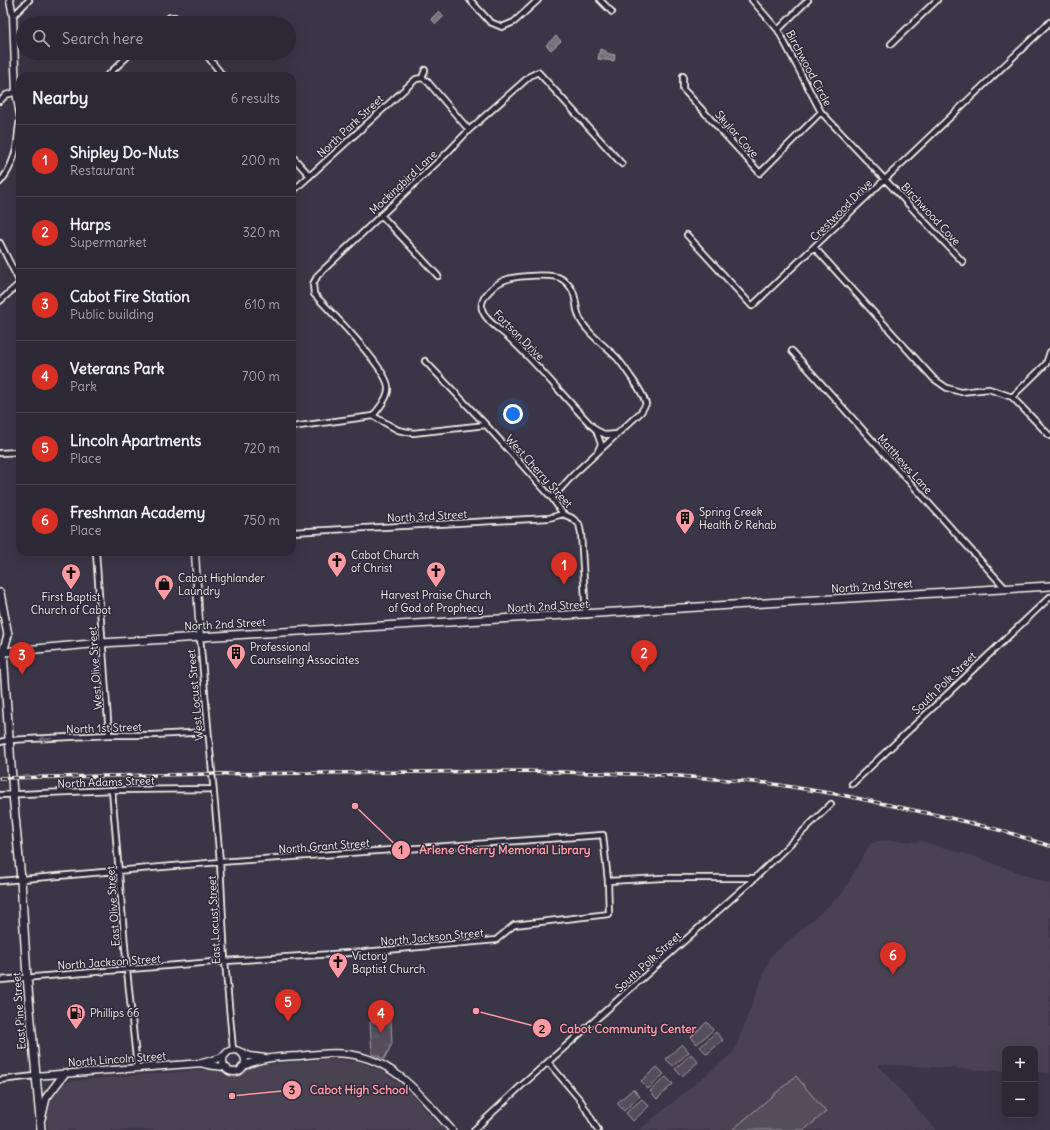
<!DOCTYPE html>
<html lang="en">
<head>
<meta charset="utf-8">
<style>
	:root { --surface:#2c2835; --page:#383441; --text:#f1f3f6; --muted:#a6a6ad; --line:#484450; --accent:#d93025 }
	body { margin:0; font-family:Delius,sans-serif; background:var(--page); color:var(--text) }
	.controls { position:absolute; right:12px; bottom:12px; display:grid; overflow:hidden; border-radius:8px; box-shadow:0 4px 16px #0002 }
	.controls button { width:36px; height:36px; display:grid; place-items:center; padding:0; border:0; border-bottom:1px solid var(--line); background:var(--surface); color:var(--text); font:20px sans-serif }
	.you { position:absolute; left:513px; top:414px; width:14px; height:14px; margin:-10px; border:3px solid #fff; border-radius:50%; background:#1a73e8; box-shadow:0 0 0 6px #1a73e833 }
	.badge { display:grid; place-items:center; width:26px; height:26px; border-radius:50%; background:var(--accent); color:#fff; font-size:13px; font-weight:700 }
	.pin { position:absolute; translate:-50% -33px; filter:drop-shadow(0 1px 2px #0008) }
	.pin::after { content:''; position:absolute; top:21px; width:14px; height:12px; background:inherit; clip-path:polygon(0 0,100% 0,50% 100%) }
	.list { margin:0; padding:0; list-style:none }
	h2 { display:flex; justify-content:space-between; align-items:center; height:52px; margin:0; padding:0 16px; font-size:17px }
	h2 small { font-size:13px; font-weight:400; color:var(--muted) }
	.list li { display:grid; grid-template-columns:26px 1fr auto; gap:12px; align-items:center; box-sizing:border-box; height:72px; padding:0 16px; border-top:1px solid var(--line) }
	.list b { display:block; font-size:15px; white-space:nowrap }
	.list p { margin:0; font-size:13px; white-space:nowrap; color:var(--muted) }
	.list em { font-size:13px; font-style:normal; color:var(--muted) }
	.icon { flex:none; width:22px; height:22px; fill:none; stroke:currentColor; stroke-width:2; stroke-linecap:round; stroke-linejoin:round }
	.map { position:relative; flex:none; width:1050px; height:1130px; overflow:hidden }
	.search { position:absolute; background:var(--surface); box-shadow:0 4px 16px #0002; left:16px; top:16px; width:280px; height:44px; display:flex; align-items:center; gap:10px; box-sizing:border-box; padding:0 14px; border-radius:22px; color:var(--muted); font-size:15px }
	.panel { position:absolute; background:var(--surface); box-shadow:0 4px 16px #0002; left:16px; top:72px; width:280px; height:484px; border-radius:12px }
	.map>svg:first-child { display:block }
	.built { fill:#484352 }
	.park { fill:url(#park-tufts); stroke:#a4a0a2 }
	.garden { fill:#534e5c; stroke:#a4a0a2 }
	.water { fill:url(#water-waves); stroke:#aaa6a7 }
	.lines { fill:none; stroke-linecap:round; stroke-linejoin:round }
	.minor-casing { stroke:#f4f1e8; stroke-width:8 }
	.tertiary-casing { stroke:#f4f1e8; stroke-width:9 }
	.secondary-casing { stroke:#f4f1e8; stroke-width:10 }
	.primary-casing { stroke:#f4f1e8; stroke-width:10 }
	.minor { stroke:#2f2a3d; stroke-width:4.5 }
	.tertiary { stroke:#2f2a3d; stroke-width:6 }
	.secondary { stroke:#2f2a3d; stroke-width:7 }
	.primary { stroke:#2f2a3d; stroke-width:7 }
	.rail-casing { stroke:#f4f1e8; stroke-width:3.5 }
	.rail { stroke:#2f2a3d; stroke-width:2; stroke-dasharray:6; stroke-linecap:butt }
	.oneway { stroke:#747079 }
	.labels { text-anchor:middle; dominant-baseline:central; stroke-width:3; stroke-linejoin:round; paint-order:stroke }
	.street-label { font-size:11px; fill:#f4f1e8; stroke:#2f2a3d }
	.poi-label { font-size:11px; fill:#f4f1e8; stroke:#2f2a3d; text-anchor:start }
	.leader { fill:none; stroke:#ff9aa2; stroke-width:1.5 }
	.callout-dot { fill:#ff9aa2; stroke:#2f2a3d; stroke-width:1.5 }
	.mark-label { font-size:12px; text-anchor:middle; font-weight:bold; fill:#111 }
	.callout-label { font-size:12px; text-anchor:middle; font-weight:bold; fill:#ff9aa2; stroke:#2f2a3d; stroke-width:3; stroke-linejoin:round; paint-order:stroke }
</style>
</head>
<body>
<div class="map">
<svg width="1050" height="1130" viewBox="0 0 1050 1130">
	<defs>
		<pattern id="park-tufts" width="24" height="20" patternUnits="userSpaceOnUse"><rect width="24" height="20" fill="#534e5c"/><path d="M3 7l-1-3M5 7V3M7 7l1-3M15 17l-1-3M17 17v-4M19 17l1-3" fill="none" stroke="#6c6873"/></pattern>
		<pattern id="water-waves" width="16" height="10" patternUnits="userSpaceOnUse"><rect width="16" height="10" fill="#78747b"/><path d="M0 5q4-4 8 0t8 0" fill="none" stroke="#636063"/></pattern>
	</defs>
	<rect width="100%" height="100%" fill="#3b3647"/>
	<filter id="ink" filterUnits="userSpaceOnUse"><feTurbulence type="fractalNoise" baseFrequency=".025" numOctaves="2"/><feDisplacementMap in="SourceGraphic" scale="8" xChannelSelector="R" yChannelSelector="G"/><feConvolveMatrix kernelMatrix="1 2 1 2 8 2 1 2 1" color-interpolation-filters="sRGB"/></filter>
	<g filter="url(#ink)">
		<path class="built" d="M883,840L924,842L976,857L1050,884V1073L1035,1072V1049H1005V1071L877,1064L936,1130H639L734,1052L770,957L842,894L870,844Z
			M333,1059L359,1062L384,1072L405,1088L444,1130H48L46,1111L48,1101L60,1085L69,1081Z"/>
		<path class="park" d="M391,1020L392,1044L384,1059L372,1054L370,1022Z"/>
		<path class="garden" d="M707,1022L713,1030L697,1044L691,1037Z
			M716,1032L723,1040L707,1054L700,1047Z
			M682,1044L689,1052L673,1066L666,1059Z
			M691,1054L698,1062L682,1076L675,1069Z
			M657,1067L664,1074L648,1089L641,1081Z
			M796,1076L826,1112L804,1130H732Z
			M666,1077L673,1084L657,1099L650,1091Z
			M633,1089L640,1096L624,1111L617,1103Z
			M642,1099L649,1106L633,1121L626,1113Z"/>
		<path class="water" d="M439,11L444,16L436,24L431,19Z
			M556,36L561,41L551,50L546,45Z
			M600,49L606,51V53L615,55L614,61L598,59Z"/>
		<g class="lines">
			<defs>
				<path id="minor" d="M470,0L490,22L502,27L514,22L538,0
					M600,0L612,12
					M752,0L778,30L821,112L963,262
					M13,16L29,0
					M162,23L170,17H175L181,23
					M778,30L808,0
					M891,44L937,0
					M205,53L223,76
					M107,76L131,53
					M683,76V89L760,173L821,112
					M422,78L425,70
					M0,101L6,95L16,92
					M292,156L310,176
					M0,182C9,172 16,155 17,142C18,134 18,128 20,120
					M292,192L416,79L422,78L427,81L469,130
					M381,215L438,276
					M687,235L752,306L1050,22
					M0,243L20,283
					M814,247L934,379L947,388L961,392L989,389L1012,397L1050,436
					M0,301L20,283
					M792,351L1005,588
					M425,361L486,425L552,498L563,514L572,518L579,524L581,533L586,615
					M1012,397L1046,364L1050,352
					M373,416C379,408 389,397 388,387C387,368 329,310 314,294L313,284L318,275L447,153L469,130L521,84L530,76L538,72L622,164
					M292,427L373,416L398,430L413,433L486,425
					M596,430L606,435L617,434
					M0,453L20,452
					M552,498L574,474L641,412L646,404C643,394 639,388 633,380C628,373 623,365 617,358C606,347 592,337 583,324C571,308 582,293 562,279C553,273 518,276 508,279C497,282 479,297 482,309C485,320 499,329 507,336C539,365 566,400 596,430L601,444L598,451
					M292,532L549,518L563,514
					M96,552L109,735
					M200,637L220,862L225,961L233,1050
					M0,742L9,740L109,735H153L208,732
					M852,784L1050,597
					M112,790L127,970L137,1068
					M0,795L112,790L213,789
					M0,881L220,862L603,835L608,881
					M0,980L225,961L364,952L496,940L514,925L609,914L608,881L662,878H755
					M548,1062L581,1101L598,1130
					M0,1080L35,1076
					M474,1130L521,1086L755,878L831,804"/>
				<path id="tertiary" d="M10,0L13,16L16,92L20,116
					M195,552L200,637
					M223 1061a11 11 0 1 1 22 0a11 11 0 1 1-22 0Z
					M241,1052L249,1056L265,1058
					M202,1063C210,1067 218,1065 227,1068
					M242,1067C260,1057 280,1057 299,1056C315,1054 332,1052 348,1054C396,1060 422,1097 452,1130
					M35,1076L202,1063L220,1058L226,1054"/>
				<path id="secondary" d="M0,652H3L13,794L21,880L27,977L41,1130
					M41,1119L46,1098L65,1073"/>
				<path id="primary" d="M0,593L8,635L3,652
					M3,652L102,643L200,637L1050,586"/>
			</defs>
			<use href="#minor" class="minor-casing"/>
			<use href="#tertiary" class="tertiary-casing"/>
			<use href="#secondary" class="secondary-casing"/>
			<use href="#primary" class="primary-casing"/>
			<use href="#minor" class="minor"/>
			<use href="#tertiary" class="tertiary"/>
			<use href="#secondary" class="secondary"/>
			<use href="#primary" class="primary"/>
			<defs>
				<path id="rail" d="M0,778L211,774L525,771L666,775L767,783L842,795L946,817L1007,832L1050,846"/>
			</defs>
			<use href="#rail" class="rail-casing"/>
			<use href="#rail" class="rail"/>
		</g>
		<defs><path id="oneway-shaft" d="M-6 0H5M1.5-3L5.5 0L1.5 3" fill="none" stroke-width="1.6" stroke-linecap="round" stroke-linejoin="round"/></defs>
		<use class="oneway" href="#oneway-shaft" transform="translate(46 739) rotate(177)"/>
	</g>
	<defs>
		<symbol id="building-pin" viewBox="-11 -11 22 30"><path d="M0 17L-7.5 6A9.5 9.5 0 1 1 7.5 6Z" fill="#ff9aa2" stroke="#2f2a3d"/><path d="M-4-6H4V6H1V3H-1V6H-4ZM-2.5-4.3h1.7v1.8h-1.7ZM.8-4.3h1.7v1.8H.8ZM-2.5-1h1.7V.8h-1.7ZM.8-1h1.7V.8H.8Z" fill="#111"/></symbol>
		<symbol id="church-pin" viewBox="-11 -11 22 30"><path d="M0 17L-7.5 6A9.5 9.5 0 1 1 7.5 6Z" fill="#ff9aa2" stroke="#2f2a3d"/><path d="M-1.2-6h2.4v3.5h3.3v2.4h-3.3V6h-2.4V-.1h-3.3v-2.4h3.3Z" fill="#111"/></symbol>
		<symbol id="shop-pin" viewBox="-11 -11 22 30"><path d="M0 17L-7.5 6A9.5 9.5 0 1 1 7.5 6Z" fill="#ff9aa2" stroke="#2f2a3d"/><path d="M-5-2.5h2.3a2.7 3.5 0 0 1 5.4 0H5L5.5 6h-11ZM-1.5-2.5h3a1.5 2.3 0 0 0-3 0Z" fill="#111"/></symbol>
		<symbol id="fuel-pin" viewBox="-11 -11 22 30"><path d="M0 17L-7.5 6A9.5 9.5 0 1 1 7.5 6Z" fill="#ff9aa2" stroke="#2f2a3d"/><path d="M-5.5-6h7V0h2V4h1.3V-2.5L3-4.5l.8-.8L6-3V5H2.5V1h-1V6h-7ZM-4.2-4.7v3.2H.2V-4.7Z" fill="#111"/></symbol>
	</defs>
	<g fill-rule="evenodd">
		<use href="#building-pin" x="674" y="507" width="22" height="30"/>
		<use href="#church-pin" x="326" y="550" width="22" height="30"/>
		<use href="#church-pin" x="425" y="560" width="22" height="30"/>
		<use href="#church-pin" x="60" y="562" width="22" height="30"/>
		<use href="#shop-pin" x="153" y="573" width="22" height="30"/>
		<use href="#building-pin" x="225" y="642" width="22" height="30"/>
		<use href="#church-pin" x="327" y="951" width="22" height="30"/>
		<use href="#fuel-pin" x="65" y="1002" width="22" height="30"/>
	</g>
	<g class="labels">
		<g class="street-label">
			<text transform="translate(809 68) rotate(62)">Birchwood Circle</text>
			<text transform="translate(350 126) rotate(-43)">North Park Street</text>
			<text transform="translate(737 134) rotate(48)">Skylar Cove</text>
			<text transform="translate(403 182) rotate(-43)">Mockingbird Lane</text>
			<text transform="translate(841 210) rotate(-45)">Crestwood Drive</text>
			<text transform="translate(931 214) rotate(47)">Birchwood Cove</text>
			<text transform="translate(519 335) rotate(45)">Fortson Drive</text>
			<text transform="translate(905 464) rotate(48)">Matthews Lane</text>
			<text transform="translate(539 471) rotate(48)">West Cherry Street</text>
			<text transform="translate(427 516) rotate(-3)">North 3rd Street</text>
			<text transform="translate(872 586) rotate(-4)">North 2nd Street</text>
			<text transform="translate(548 606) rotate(-3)">North 2nd Street</text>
			<text transform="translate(225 624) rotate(-3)">North 2nd Street</text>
			<text transform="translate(95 668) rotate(-94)">West Olive Street</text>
			<text transform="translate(944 683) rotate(-44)">South Polk Street</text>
			<text transform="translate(195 695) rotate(-95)">West Locust Street</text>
			<text transform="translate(104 728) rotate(-2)">North 1st Street</text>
			<text transform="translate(106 782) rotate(-2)">North Adams Street</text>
			<text transform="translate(324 846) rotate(-4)">North Grant Street</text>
			<text transform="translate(113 906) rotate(-94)">East Olive Street</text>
			<text transform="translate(214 920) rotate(-93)">East Locust Street</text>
			<text transform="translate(432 937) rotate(-5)">North Jackson Street</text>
			<text transform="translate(109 962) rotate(-4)">North Jackson Street</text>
			<text transform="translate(648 962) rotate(-42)">South Polk Street</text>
			<text transform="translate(19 1011) rotate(-94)">East Pine Street</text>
			<text transform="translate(117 1059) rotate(-4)">North Lincoln Street</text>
		</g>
		<g class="poi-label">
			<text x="699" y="512">Spring Creek<tspan x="699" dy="13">Health &amp; Rehab</tspan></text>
			<text x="351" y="555">Cabot Church<tspan x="351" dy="13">of Christ</tspan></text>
			<text x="178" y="578">Cabot Highlander<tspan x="178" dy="13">Laundry</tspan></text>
			<text x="436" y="595" text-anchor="middle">Harvest Praise Church<tspan x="436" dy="13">of God of Prophecy</tspan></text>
			<text x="71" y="597" text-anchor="middle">First Baptist<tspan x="71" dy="13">Church of Cabot</tspan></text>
			<text x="250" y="647">Professional<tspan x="250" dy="13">Counseling Associates</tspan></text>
			<text x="352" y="956">Victory<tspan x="352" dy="13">Baptist Church</tspan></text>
			<text x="90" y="1013">Phillips 66</text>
		</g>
	</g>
	<path class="leader" d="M355 806L401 850M476 1011L542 1028M232 1096L292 1090"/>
	<g class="callout-dot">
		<circle cx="355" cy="806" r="4"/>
		<circle cx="476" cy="1011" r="4"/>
		<circle cx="232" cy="1096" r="4"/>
		<circle cx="401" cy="850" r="10"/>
		<circle cx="542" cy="1028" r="10"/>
		<circle cx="292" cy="1090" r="10"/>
	</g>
	<g class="mark-label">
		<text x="401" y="854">1</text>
		<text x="542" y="1033">2</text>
		<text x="292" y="1094">3</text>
	</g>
	<g class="callout-label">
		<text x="505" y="854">Arlene Cherry Memorial Library</text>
		<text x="628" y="1033">Cabot Community Center</text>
		<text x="359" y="1094">Cabot High School</text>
	</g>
</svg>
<div class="controls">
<button>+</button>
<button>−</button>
</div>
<div class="you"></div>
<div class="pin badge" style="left:564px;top:585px">1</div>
<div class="pin badge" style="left:644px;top:673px">2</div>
<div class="pin badge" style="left:22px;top:675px">3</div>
<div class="pin badge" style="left:381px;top:1033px">4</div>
<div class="pin badge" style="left:288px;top:1022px">5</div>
<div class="pin badge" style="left:893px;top:975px">6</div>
<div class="search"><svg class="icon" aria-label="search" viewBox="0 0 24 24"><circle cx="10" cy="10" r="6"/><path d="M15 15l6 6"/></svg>Search here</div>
<section class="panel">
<h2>Nearby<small>6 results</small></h2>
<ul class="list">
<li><span class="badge">1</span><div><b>Shipley Do-Nuts</b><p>Restaurant</p></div><em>200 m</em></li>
<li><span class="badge">2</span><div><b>Harps</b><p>Supermarket</p></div><em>320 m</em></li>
<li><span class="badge">3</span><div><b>Cabot Fire Station</b><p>Public building</p></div><em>610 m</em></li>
<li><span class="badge">4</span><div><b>Veterans Park</b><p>Park</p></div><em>700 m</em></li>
<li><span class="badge">5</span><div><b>Lincoln Apartments</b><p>Place</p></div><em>720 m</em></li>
<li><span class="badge">6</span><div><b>Freshman Academy</b><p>Place</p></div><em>750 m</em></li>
</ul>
</section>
</div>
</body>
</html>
